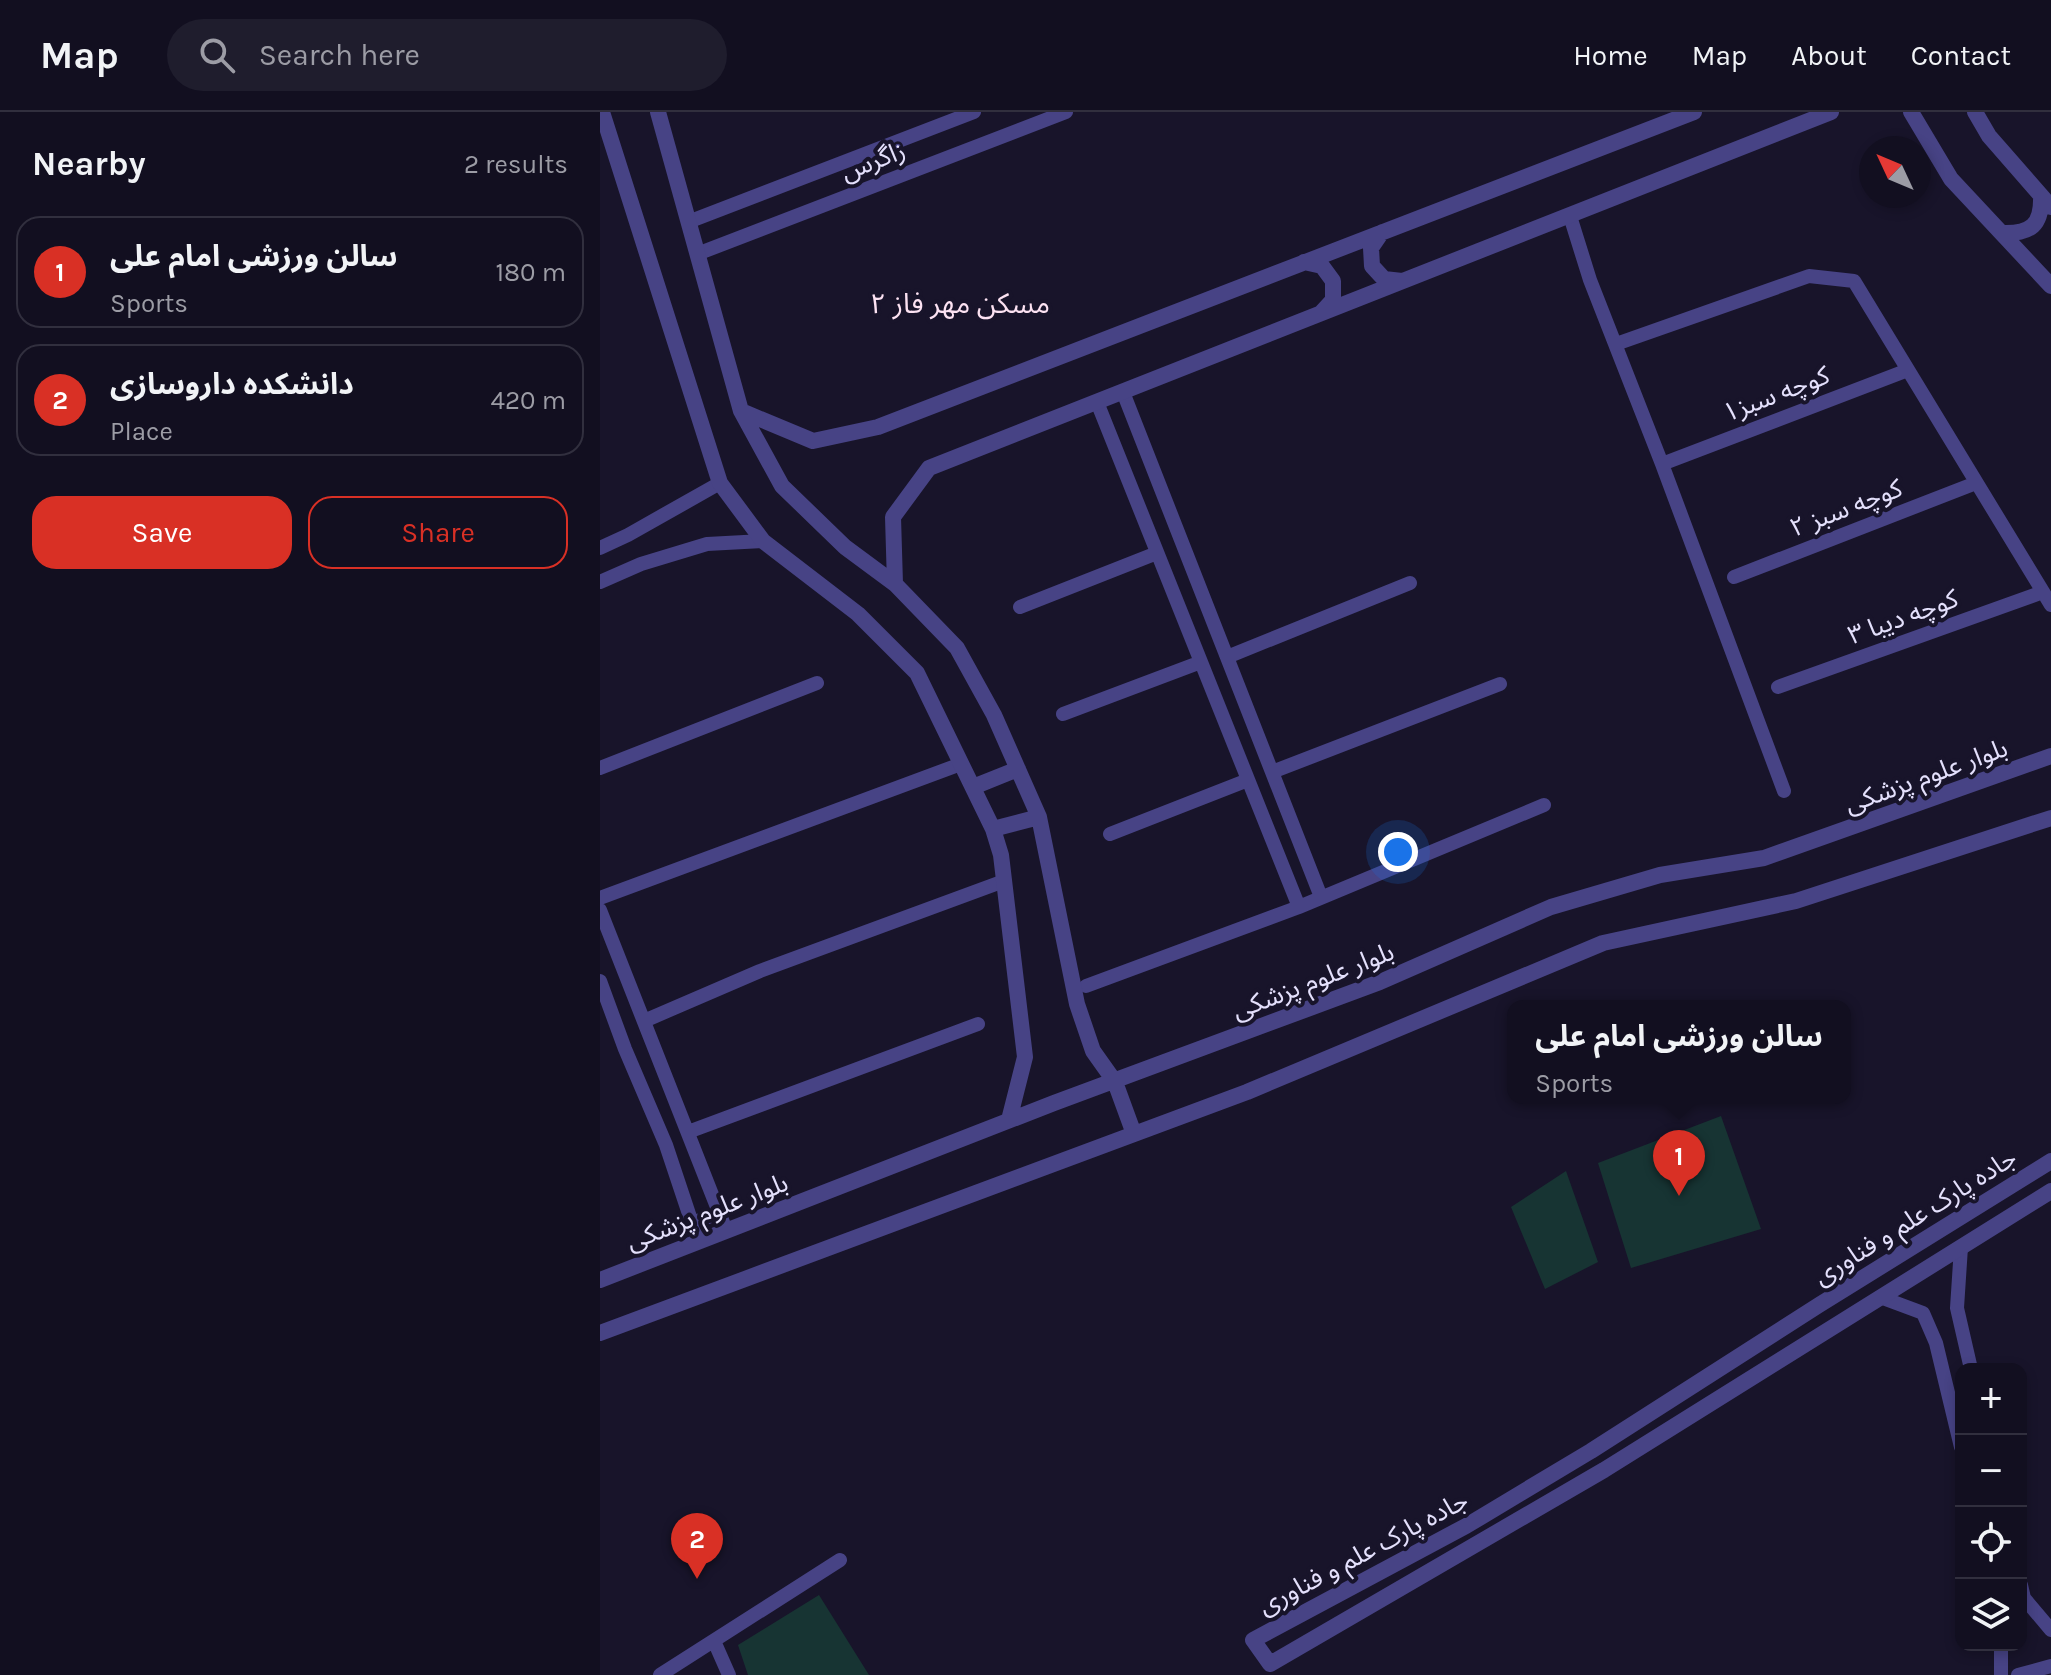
<!DOCTYPE html>
<html lang="en">
<head>
<meta charset="utf-8">
<style>
	:root { --surface:#120f20; --page:#1f1d2d; --text:#f1f3f6; --muted:#9c9ca5; --line:#312f3e; --accent:#d93025 }
	body { margin:0; font-family:Karla,"Noto Sans Arabic",sans-serif; background:var(--page); color:var(--text) }
	.controls { position:absolute; right:24px; bottom:24px; display:grid; overflow:hidden; border-radius:16px; box-shadow:0 4px 12px #0003 }
	.controls button { width:72px; height:72px; display:grid; place-items:center; padding:0; border:0; border-bottom:2px solid var(--line); background:var(--surface); color:var(--text); font:40px sans-serif }
	.compass { position:absolute; left:1259px; top:24px; width:72px; height:72px; border-radius:50%; background:var(--surface); box-shadow:0 4px 12px #0003; rotate:314deg }
	.you { position:absolute; left:798px; top:740px; width:28px; height:28px; margin:-20px; border:6px solid #fff; border-radius:50%; background:#1a73e8; box-shadow:0 0 0 12px #1a73e833 }
	.badge { display:grid; place-items:center; width:52px; height:52px; border-radius:50%; background:var(--accent); color:#fff; font-size:26px; font-weight:700 }
	.pin { position:absolute; translate:-50% -66px; filter:drop-shadow(0 2px 4px #0008) }
	.pin::after { content:''; position:absolute; top:42px; width:28px; height:24px; background:inherit; clip-path:polygon(0 0,100% 0,50% 100%) }
	.popup { position:absolute; left:907px; top:888px; width:344px; height:104px; box-sizing:border-box; display:grid; place-content:center; border-radius:16px; background:var(--surface); filter:drop-shadow(0 2px 6px #0005); font-size:26px; white-space:nowrap; color:var(--muted) }
	.popup b { font-size:30px; color:var(--text) }
	.popup::after { content:''; position:absolute; left:50%; top:100%; margin-left:-16px; border:16px solid transparent; border-top-color:var(--surface) }
	.list { margin:0; padding:0; list-style:none }
	h2 { display:flex; justify-content:space-between; align-items:center; height:104px; margin:0; padding:0 32px; font-size:34px }
	h2 small { font-size:26px; font-weight:400; color:var(--muted) }
	.list li { display:grid; grid-template-columns:52px 1fr auto; gap:24px; align-items:center; box-sizing:border-box; height:112px; margin:0 16px 16px; padding:0 16px; border:2px solid var(--line); border-radius:24px }
	.list b { display:block; font-size:30px; white-space:nowrap }
	.list p { margin:0; font-size:26px; white-space:nowrap; color:var(--muted) }
	.list em { font-size:26px; font-style:normal; color:var(--muted) }
	.actions { display:flex; gap:16px; padding:24px 32px }
	.actions a { flex:1; padding:18px 0; border:2px solid var(--accent); border-radius:24px; text-align:center; font-size:28px; color:var(--accent) }
	.actions .main { background:var(--accent); color:#fff }
	.icon { flex:none; width:44px; height:44px; fill:none; stroke:currentColor; stroke-width:2; stroke-linecap:round; stroke-linejoin:round }
	.map { position:relative; flex:none; width:1451px; height:1563px; overflow:hidden }
	header { display:flex; align-items:center; gap:48px; box-sizing:border-box; height:112px; padding:0 40px; background:var(--surface); border-bottom:2px solid var(--line) }
	header strong { font-size:38px }
	nav { display:flex; gap:44px; margin-inline-start:auto; font-size:28px }
	.search { width:560px; height:72px; background:var(--page); display:flex; align-items:center; gap:20px; box-sizing:border-box; padding:0 28px; border-radius:44px; color:var(--muted); font-size:30px }
	main { display:flex }
	aside { flex:1; background:var(--surface) }
	.map>svg:first-child { display:block }
	.green { fill:#173433 }
	.lines { fill:none; stroke-linecap:round; stroke-linejoin:round }
	.minor { stroke:#474385; stroke-width:14 }
	.tertiary { stroke:#474385; stroke-width:16 }
	.labels { text-anchor:middle; dominant-baseline:central; stroke-width:8; stroke-linejoin:round; paint-order:stroke }
	.street-label { font-size:26px; fill:#e4e0fc; stroke:#18142a }
	.neighbourhood-label { font-size:28px; fill:#fce2f2; stroke:#18142a }
</style>
</head>
<body>
<header>
<strong>Map</strong>
<div class="search"><svg class="icon" aria-label="search" viewBox="0 0 24 24"><circle cx="10" cy="10" r="6"/><path d="M15 15l6 6"/></svg>Search here</div>
<nav><a>Home</a><a>Map</a><a>About</a><a>Contact</a></nav>
</header>
<main>
<aside>
<h2>Nearby<small>2 results</small></h2>
<ul class="list">
<li><span class="badge">1</span><div><b>سالن ورزشی امام علی</b><p>Sports</p></div><em>180 m</em></li>
<li><span class="badge">2</span><div><b>دانشکده داروسازی</b><p>Place</p></div><em>420 m</em></li>
</ul>
<div class="actions"><a class="main">Save</a><a>Share</a></div>
</aside>
<div class="map">
<svg width="1451" height="1563" viewBox="0 0 1451 1563">
	<rect width="100%" height="100%" fill="#18142a"/>
	<path class="green" d="M1121,1004L1161,1117L1031,1156L998,1051Z
		M966,1059L998,1150L945,1177L911,1095Z
		M219,1483L269,1563H148L138,1533Z"/>
	<g class="lines">
		<path class="minor" d="M970,104L990,168L1062,352L1184,679
			M88,110L374,0
			M97,142L466,0
			M1016,232L1209,164L1254,169L1451,493
			M523,280L721,785
			M497,290L699,795L944,693
			M1062,352L1308,258
			M0,436L28,423L120,371
			M1134,465L1376,371
			M0,470L41,452L107,432L163,429
			M420,495L557,441
			M627,545L810,471
			M1178,575L1443,480
			M463,602L601,550
			M0,656L217,571
			M672,660L900,572
			M510,722L648,668
			M0,786L361,652
			M0,798L126,1118
			M0,869L25,937L66,1033L98,1129
			M486,874L699,795
			M44,909L160,859L404,769
			M88,1020L378,912
			M92,1111L119,1101
			M1361,1135L1357,1196L1371,1257
			M1280,1185L1323,1201L1336,1231L1361,1335
			M1421,1473L1424,1486L1451,1518
			M114,1529L129,1563
			M60,1563L240,1448
			M1401,1563V1533
			M1418,1563L1451,1554"/>
		<path class="tertiary" d="M2,0L120,371L163,429L258,502L317,561L393,717L401,743L425,945L409,1008
			M58,0L141,299L182,374L245,435L295,472L357,536L394,603L439,705L477,892L493,939L515,970L534,1022
			M1311,0L1351,67L1451,174
			M1375,0L1389,24L1451,95
			M782,120L771,136L772,154L784,167L802,169
			M1402,121C1431,122 1442,113 1441,84
			M704,150L722,154L733,169V188L721,201
			M141,299L213,329L278,315L1094,0
			M295,472L293,405L329,356L1231,0
			M373,675L418,657
			M393,717L439,705
			M1451,1049L1219,1193L991,1339L866,1414L653,1528L670,1552L1004,1358L1451,1079
			M0,1168L454,991L780,870L951,795L1060,763L1164,746L1451,644
			M0,1221L647,980L1003,831L1196,789L1451,706"/>
	</g>
	<g class="labels">
		<g class="street-label">
			<text transform="translate(273 49) rotate(-21)">زاگرس</text>
			<text transform="translate(1176 282) rotate(-21)">کوچه سبز۱</text>
			<text transform="translate(1246 396) rotate(-21)">کوچه سبز ۲</text>
			<text transform="translate(1303 505) rotate(-20)">کوچه دیبا ۳</text>
			<text transform="translate(1326 664) rotate(-20)">بلوار علوم پزشکی</text>
			<text transform="translate(713 869) rotate(-21)">بلوار علوم پزشکی</text>
			<text transform="translate(107 1100) rotate(-21)">بلوار علوم پزشکی</text>
			<text transform="translate(1315 1105) rotate(-32)">جاده پارک علم و فناوری</text>
			<text transform="translate(763 1441) rotate(-28)">جاده پارک علم و فناوری</text>
		</g>
		<g class="neighbourhood-label">
			<text x="360" y="191">مسکن مهر فاز ۲</text>
		</g>
	</g>
</svg>
<div class="controls">
<button>+</button>
<button>−</button>
<button><svg class="icon" aria-label="locate" viewBox="0 0 24 24"><circle cx="12" cy="12" r="6"/><path d="M12 2v4M12 18v4M2 12h4M18 12h4"/></svg></button>
<button><svg class="icon" aria-label="layers" viewBox="0 0 24 24"><path d="M12 4l9 5-9 5-9-5zM3 14l9 5 9-5"/></svg></button>
</div>
<svg class="compass" viewBox="-18 -18 36 36"><path d="M0-13l5 13h-10z" fill="#e53935"/><path d="M0 13l5-13h-10z" fill="#9c9ca5"/></svg>
<div class="you"></div>
<div class="pin badge" style="left:1079px;top:1084px">1</div>
<div class="popup"><b>سالن ورزشی امام علی</b>Sports</div>
<div class="pin badge" style="left:97px;top:1467px">2</div>
</div>
</main>
</body>
</html>
